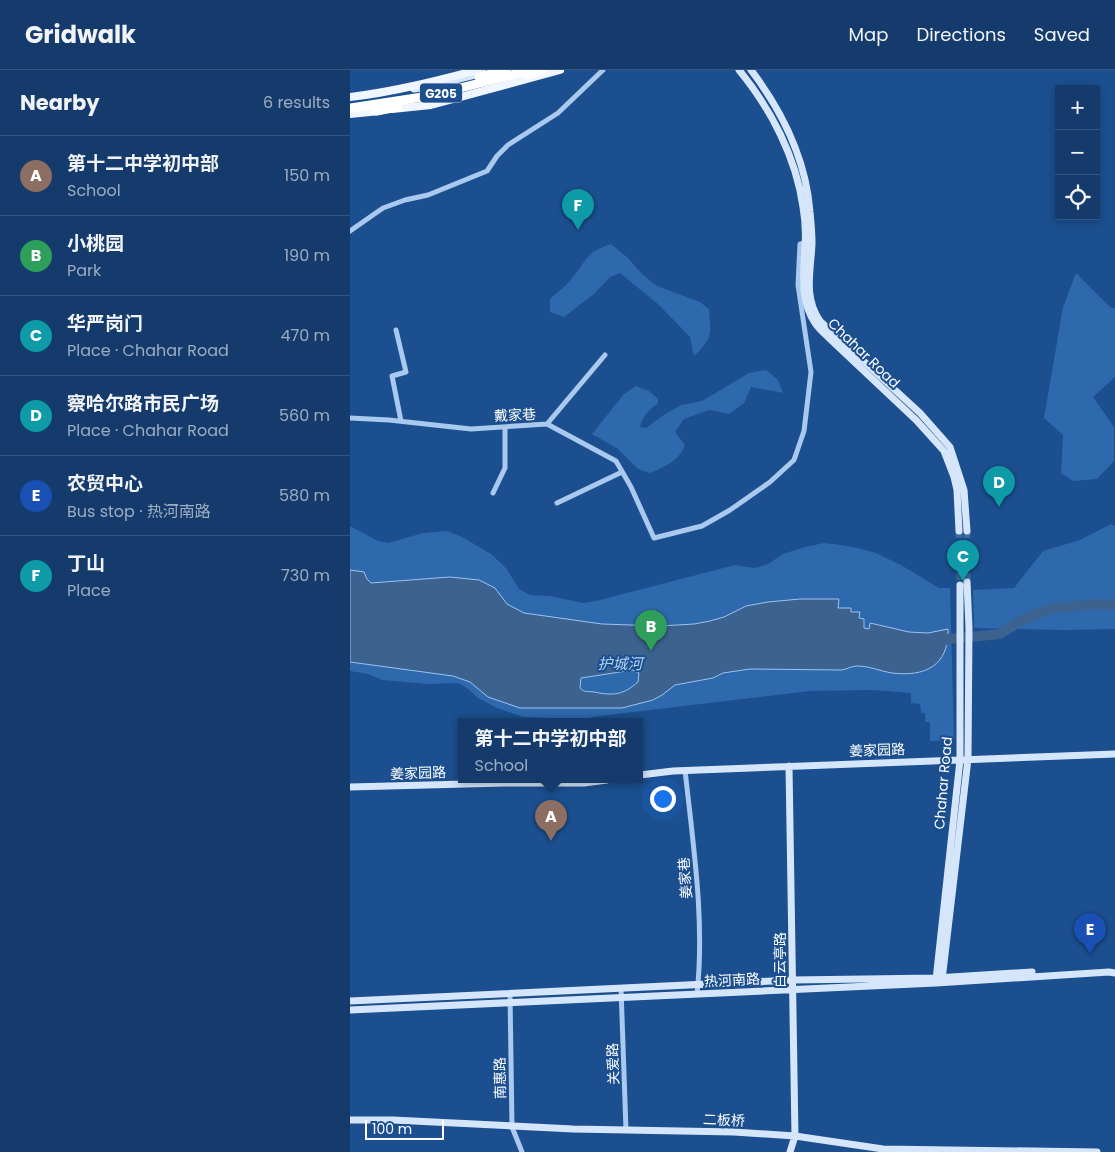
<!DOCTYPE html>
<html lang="en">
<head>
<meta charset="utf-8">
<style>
	:root { --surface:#143b6b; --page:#1d4271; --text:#f1f3f6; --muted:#9dadc1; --line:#33557e; --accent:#ffd166 }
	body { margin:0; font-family:Poppins,"Noto Sans SC",sans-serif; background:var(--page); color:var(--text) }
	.controls { position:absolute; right:15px; top:15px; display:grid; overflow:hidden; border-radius:0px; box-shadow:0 2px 8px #0003 }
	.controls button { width:45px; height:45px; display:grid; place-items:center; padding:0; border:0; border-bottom:1px solid var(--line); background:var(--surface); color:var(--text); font:25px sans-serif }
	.scale { position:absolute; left:15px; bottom:12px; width:79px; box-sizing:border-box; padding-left:5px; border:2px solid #fff; border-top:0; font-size:14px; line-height:18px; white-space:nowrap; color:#fff; -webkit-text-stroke:4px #1b4f8f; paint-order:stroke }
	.you { position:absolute; left:312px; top:728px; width:18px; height:18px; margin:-12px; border:4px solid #fff; border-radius:50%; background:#1a73e8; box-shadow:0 0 0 8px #1a73e833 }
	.badge { display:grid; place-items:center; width:32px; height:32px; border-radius:50%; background:var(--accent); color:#fff; font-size:16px; font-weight:700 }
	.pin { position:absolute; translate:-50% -41px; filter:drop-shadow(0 1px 2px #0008) }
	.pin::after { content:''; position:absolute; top:26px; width:18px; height:15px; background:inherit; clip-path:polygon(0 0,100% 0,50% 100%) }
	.popup { position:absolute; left:108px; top:648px; width:185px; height:65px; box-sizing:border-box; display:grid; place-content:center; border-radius:0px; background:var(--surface); filter:drop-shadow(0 1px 4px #0005); font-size:16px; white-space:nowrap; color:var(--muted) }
	.popup b { font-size:19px; color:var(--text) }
	.popup::after { content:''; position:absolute; left:50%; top:100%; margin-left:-10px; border:10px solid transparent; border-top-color:var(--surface) }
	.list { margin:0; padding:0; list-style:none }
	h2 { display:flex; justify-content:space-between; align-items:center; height:65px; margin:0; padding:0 20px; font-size:21px }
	h2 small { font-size:16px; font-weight:400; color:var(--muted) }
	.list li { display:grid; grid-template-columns:32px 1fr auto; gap:15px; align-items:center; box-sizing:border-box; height:80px; padding:0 20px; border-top:1px solid var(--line) }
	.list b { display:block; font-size:19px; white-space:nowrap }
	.list p { margin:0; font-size:16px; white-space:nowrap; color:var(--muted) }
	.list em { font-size:16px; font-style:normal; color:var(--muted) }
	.icon { flex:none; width:28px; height:28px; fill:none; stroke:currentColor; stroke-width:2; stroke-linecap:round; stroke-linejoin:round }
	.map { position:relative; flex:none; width:765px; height:1082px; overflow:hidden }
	header { display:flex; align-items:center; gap:30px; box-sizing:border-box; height:70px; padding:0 25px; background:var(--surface); border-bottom:1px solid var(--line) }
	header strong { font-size:24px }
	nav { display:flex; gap:28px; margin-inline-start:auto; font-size:18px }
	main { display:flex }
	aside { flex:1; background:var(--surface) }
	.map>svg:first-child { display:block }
	.green { fill:#2e69ad }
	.water { fill:#3c6290; stroke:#9cc4f0; fill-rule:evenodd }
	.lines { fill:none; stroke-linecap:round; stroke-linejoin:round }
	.river { stroke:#3c6290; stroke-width:10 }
	.secondary-tunnel { stroke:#3d69a0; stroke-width:7; stroke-dasharray:7 3.5; stroke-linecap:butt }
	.street { stroke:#a9c9ee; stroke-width:5 }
	.secondary { stroke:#d6e6fa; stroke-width:7 }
	.primary { stroke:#f0f6ff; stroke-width:8 }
	.highway { stroke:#fff; stroke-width:9 }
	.labels { text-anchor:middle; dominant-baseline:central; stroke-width:4; stroke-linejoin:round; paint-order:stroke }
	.shield { fill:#1b4f8f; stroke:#bbcadd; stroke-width:1 }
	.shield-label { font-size:12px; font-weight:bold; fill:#fff }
	.street-label { font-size:14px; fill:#fff; stroke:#1b4f8f }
	.water-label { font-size:15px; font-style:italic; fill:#b5d3f5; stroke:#1b4f8f }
</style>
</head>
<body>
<header>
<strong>Gridwalk</strong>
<nav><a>Map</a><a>Directions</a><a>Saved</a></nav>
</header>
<main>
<aside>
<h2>Nearby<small>6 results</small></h2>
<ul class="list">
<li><span class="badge" style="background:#8d6e63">A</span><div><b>第十二中学初中部</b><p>School</p></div><em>150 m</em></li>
<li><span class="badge" style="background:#2e9e5b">B</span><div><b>小桃园</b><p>Park</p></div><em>190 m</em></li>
<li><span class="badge" style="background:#0f9aa8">C</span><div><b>华严岗门</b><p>Place · Chahar Road</p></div><em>470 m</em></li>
<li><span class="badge" style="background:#0f9aa8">D</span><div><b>察哈尔路市民广场</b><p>Place · Chahar Road</p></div><em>560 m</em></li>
<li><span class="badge" style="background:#1a4fb4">E</span><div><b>农贸中心</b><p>Bus stop · 热河南路</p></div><em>580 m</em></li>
<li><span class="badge" style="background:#0f9aa8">F</span><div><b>丁山</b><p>Place</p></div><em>730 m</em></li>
</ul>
</aside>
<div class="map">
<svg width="765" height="1082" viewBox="0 0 765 1082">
	<rect width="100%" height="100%" fill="#1b4f8f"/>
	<path class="green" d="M261,174L278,188L292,204L307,216L350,232L359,239C361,264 363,268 344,286L340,267L309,235L270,203L260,207L244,224L214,247L200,242V229C208,222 217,215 223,207C239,187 235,183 261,174Z
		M726,203L760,237L765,238V307L743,327L764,357V391L747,409L723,411L711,403L713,365L694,348L713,237Z
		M416,300L428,310L433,323L401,317L394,333L379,344L359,340L334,349L325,362L335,375C330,390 315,397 300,403L288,399L268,379L242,364L274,324L286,316L299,321L308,329V334C299,338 292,348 290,357L296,358L315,344L331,335L352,331L399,303Z
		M761,454L765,456V559L714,560L624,558L623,520L664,518L693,481L730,470Z
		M0,456L28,471L38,473L73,463L97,461L114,468L141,484L156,498L169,519L180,525L200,526L233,533L246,531L385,495L404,498L409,497L418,494L433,484L455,477L474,473L491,475L508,478L526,483L551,495L589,518H600L604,670L580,671V652H575V643H571L570,634L561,633V623L523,620L460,621L241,647L240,652H224V649L173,647L147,638L128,628L117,618L108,613L78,614L32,610L18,604L0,601Z"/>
	<path class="water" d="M0,500L14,502L17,509L21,513L100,507L129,510L145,518L157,534L174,543L252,554L310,556L344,554L360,551L374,547L396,536L418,532L450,529H489L488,538H501V542H510L509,548L514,549V558L519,559L520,553L559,562L578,563L598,559C599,596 575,607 542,603C530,601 519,596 507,596C502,596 497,599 492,600L400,599L373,603L363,608L325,615L312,625L303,630L272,638H170L138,627L120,612L103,606L0,592ZM283,600L289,603L288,612C273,625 264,626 244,622C238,621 235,623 230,618L231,608Z"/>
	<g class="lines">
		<path class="river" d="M587,574L598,569L650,564L674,549L703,538L750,534L765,535"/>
		<path class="secondary-tunnel" d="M609,461L610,515
			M617,461V512"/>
		<path class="street" d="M0,161L33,138L55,130L78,125L137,101L147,86L158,75L208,43L253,0
			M46,260L56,302L42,306L51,351
			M0,348L39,350L121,359L197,354L266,391L281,417L304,468L352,456L380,440L420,412L444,390L454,361L461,302L448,215L450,174L456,173
			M197,354L255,285
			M143,423L155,398V357
			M207,433L272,402
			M335,700C343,774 355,850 347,924
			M271,918L276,1060
			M160,923L162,1057L172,1082"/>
		<path class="secondary" d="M389,0C421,39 446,87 453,137C455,149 456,163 455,175C454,202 449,229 465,253C469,259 475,264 481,270L566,350L594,381L604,407L607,420L609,461
			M401,0C432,41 456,90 460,142C461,152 462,163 462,173C461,200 453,227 470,251L570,343L600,377L614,420L617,461
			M64,19L77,17L133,3
			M439,696L445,1066L440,1082
			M290,705L323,701L765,684
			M0,717L154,713H234L257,710
			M586,910L610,690V515
			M592,910L618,689L619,558L617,512
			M0,931L443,910L586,908L682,902
			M0,940L586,913L759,902L765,903
			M0,1050H43L223,1059L384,1062L445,1066L533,1079L747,1082"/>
		<path class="primary" d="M0,27C43,22 86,11 128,0
			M42,39L81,35L210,0
			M0,44L30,41"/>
		<path class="highway" d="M177,5L193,0
			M129,7L156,0
			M0,38L79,26L181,0
			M26,41L48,37"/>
	</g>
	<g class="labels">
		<rect class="shield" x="70" y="13.5" width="42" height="19" rx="4"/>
		<g class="shield-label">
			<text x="91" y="23">G205</text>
		</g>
		<g class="street-label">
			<text transform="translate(514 283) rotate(44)">Chahar Road</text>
			<text transform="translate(165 345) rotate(-3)">戴家巷</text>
			<text transform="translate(527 680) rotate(-2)">姜家园路</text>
			<text transform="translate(68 703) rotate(-2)">姜家园路</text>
			<text transform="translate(593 713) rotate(-85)">Chahar Road</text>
			<text transform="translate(335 808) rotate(-94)">姜家巷</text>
			<text transform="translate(430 890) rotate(-90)">白云亭路</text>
			<text transform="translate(382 910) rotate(-3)">热河南路</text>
			<text transform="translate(263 994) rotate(-92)">关爱路</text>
			<text transform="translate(150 1008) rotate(-91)">南惠路</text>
			<text transform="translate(374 1050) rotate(2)">二板桥</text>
		</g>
		<g class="water-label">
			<text x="270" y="593">护城河</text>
		</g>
	</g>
</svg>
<div class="controls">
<button>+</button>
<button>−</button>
<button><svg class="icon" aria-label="locate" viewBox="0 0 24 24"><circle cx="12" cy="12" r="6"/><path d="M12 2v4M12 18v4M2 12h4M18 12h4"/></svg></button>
</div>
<div class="scale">100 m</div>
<div class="you"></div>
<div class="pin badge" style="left:201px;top:771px;background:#8d6e63">A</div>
<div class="popup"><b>第十二中学初中部</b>School</div>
<div class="pin badge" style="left:301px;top:581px;background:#2e9e5b">B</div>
<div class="pin badge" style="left:613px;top:511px;background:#0f9aa8">C</div>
<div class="pin badge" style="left:649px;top:437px;background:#0f9aa8">D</div>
<div class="pin badge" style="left:740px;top:884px;background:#1a4fb4">E</div>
<div class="pin badge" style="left:228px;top:160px;background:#0f9aa8">F</div>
</div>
</main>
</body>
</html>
